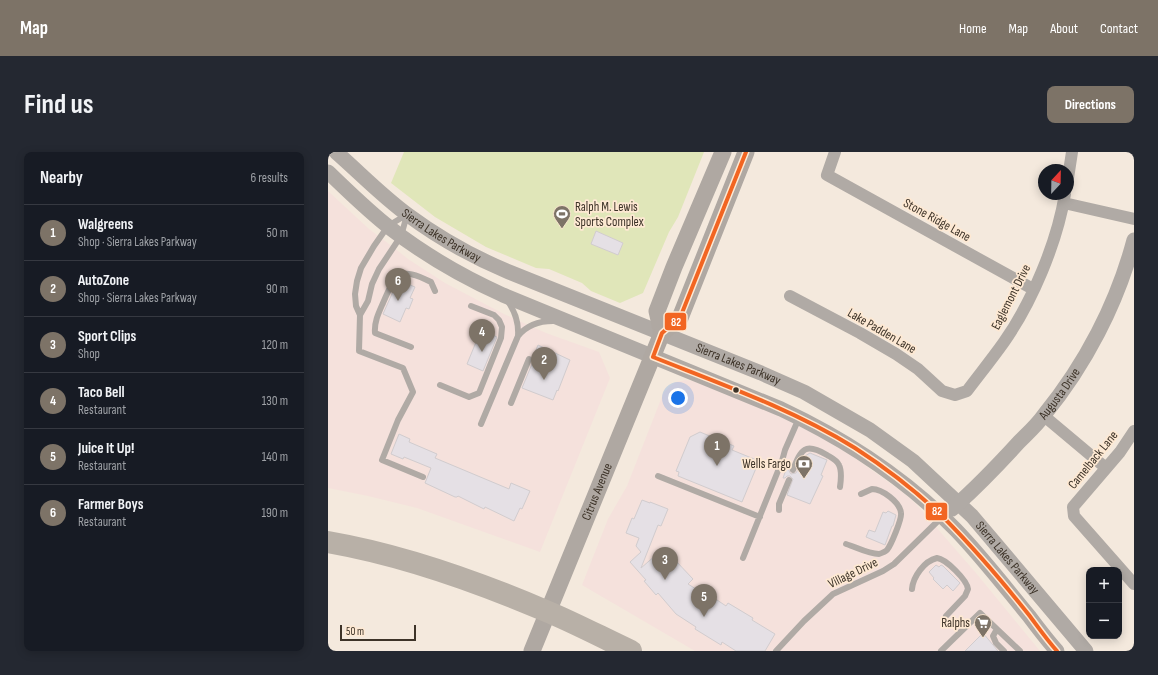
<!DOCTYPE html>
<html lang="en">
<head>
<meta charset="utf-8">
<style>
	:root { --surface:#171b24; --page:#242831; --text:#f1f3f6; --muted:#9ea1a6; --line:#363941; --accent:#7d7367 }
	body { margin:0; font-family:"Sofia Sans Condensed",sans-serif; background:var(--page); color:var(--text) }
	.controls { position:absolute; right:12px; bottom:12px; display:grid; overflow:hidden; border-radius:8px; box-shadow:0 2px 10px #0003 }
	.controls button { width:36px; height:36px; display:grid; place-items:center; padding:0; border:0; border-bottom:1px solid var(--line); background:var(--surface); color:var(--text); font:20px sans-serif }
	.compass { position:absolute; left:710px; top:12px; width:36px; height:36px; border-radius:50%; background:var(--surface); box-shadow:0 2px 10px #0003; rotate:22deg }
	.scale { position:absolute; left:12px; bottom:10px; width:76px; box-sizing:border-box; padding-left:4px; border:2px solid #3d3328; border-top:0; font-size:11px; line-height:14px; white-space:nowrap; color:#3d3328; -webkit-text-stroke:3px #fee9d3; paint-order:stroke }
	.you { position:absolute; left:350px; top:246px; width:14px; height:14px; margin:-10px; border:3px solid #fff; border-radius:50%; background:#1a73e8; box-shadow:0 0 0 6px #1a73e833 }
	.badge { display:grid; place-items:center; width:26px; height:26px; border-radius:50%; background:var(--accent); color:#fff; font-size:13px; font-weight:700 }
	.pin { position:absolute; translate:-50% -33px; filter:drop-shadow(0 1px 2px #0008) }
	.pin::after { content:''; position:absolute; top:21px; width:14px; height:12px; background:inherit; clip-path:polygon(0 0,100% 0,50% 100%) }
	.list { margin:0; padding:0; list-style:none }
	h2 { display:flex; justify-content:space-between; align-items:center; height:52px; margin:0; padding:0 16px; font-size:17px }
	h2 small { font-size:13px; font-weight:400; color:var(--muted) }
	.list li { display:grid; grid-template-columns:26px 1fr auto; gap:12px; align-items:center; box-sizing:border-box; height:56px; padding:0 16px; border-top:1px solid var(--line) }
	.list b { display:block; font-size:15px; white-space:nowrap }
	.list p { margin:0; font-size:13px; white-space:nowrap; color:var(--muted) }
	.list em { font-size:13px; font-style:normal; color:var(--muted) }
	.map { position:relative; flex:none; width:806px; height:499px; overflow:hidden; border-radius:8px }
	header { display:flex; align-items:center; gap:24px; box-sizing:border-box; height:56px; padding:0 20px; background:var(--accent); color:#fff }
	header strong { font-size:19px }
	nav { display:flex; gap:22px; margin-inline-start:auto; font-size:14px }
	.intro { display:flex; align-items:center; justify-content:space-between; box-sizing:border-box; height:96px; padding:0 24px }
	h1 { margin:0; font-size:28px }
	.button { padding:10px 18px; border-radius:8px; background:var(--accent); color:#fff; font-size:14px; font-weight:700 }
	main { display:flex; gap:24px; padding:0 24px }
	aside { flex:1; background:var(--surface); border-radius:8px; box-shadow:0 2px 10px #0003 }
	.map>svg:first-child { display:block }
	.commercial { fill:#f5e1dc }
	.green { fill:#e0e6b9 }
	.building { fill:#e5e0e5; stroke:#d1ccce }
	.lines { fill:none; stroke-linecap:round; stroke-linejoin:round }
	.service { stroke:#b0aaa5; stroke-width:6 }
	.minor { stroke:#b0aaa5; stroke-width:12 }
	.tertiary { stroke:#b0aaa5; stroke-width:15 }
	.secondary { stroke:#afa8a2; stroke-width:17 }
	.motorway { stroke:#b8b0a7; stroke-width:22 }
	.bus-1-casing { stroke:#fee9d3; stroke-width:7 }
	.bus-1 { stroke:#f26522; stroke-width:4 }
	.bus-dot { fill:#3d3328; stroke:#fee9d3; stroke-width:1.5 }
	.labels { text-anchor:middle; dominant-baseline:central; stroke-width:3.5; stroke-linejoin:round; paint-order:stroke }
	.poi-label { font-size:13px; fill:#3d3328; stroke:#fee9d3; text-anchor:end }
	.street-label { font-size:13px; fill:#3d3328; stroke:#fee9d3 }
	.line-badge { stroke:#fee9d3; stroke-width:1.5 }
	.badge-label { font-size:11px; text-anchor:middle; font-weight:bold; fill:#fff }
</style>
</head>
<body>
<header>
<strong>Map</strong>
<nav><a>Home</a><a>Map</a><a>About</a><a>Contact</a></nav>
</header>
<div class="intro"><h1>Find us</h1><a class="button">Directions</a></div>
<main>
<aside>
<h2>Nearby<small>6 results</small></h2>
<ul class="list">
<li><span class="badge">1</span><div><b>Walgreens</b><p>Shop · Sierra Lakes Parkway</p></div><em>50 m</em></li>
<li><span class="badge">2</span><div><b>AutoZone</b><p>Shop · Sierra Lakes Parkway</p></div><em>90 m</em></li>
<li><span class="badge">3</span><div><b>Sport Clips</b><p>Shop</p></div><em>120 m</em></li>
<li><span class="badge">4</span><div><b>Taco Bell</b><p>Restaurant</p></div><em>130 m</em></li>
<li><span class="badge">5</span><div><b>Juice It Up!</b><p>Restaurant</p></div><em>140 m</em></li>
<li><span class="badge">6</span><div><b>Farmer Boys</b><p>Restaurant</p></div><em>190 m</em></li>
</ul>
</aside>
<div class="map">
<svg width="806" height="499" viewBox="0 0 806 499">
	<rect width="100%" height="100%" fill="#f4e9dd"/>
	<path class="commercial" d="M0,39L41,77L65,95L80,107L117,131L176,162L218,181L271,200L282,226L212,400L89,356L40,344L0,336Z
		M357,228L365,229L440,259L487,282L524,304L577,342L588,352L648,421L712,499H367L254,433L280,367L299,334L335,242L341,235L348,230Z"/>
	<path class="green" d="M76,0H376L350,65L341,80L315,141L292,151L263,139L254,131L221,117L208,116L158,95L107,65L63,31Z"/>
	<path class="building" d="M268,79L295,91L290,103L263,92Z
		M72,129L87,135L82,146L85,147L81,157L78,156L72,170L55,162L67,135Z
		M153,178L169,185L155,219L139,212Z
		M210,193L242,208L230,239L229,238L225,248L194,236L206,207L205,205Z
		M372,280L406,294L404,298L431,309L414,350L350,324L351,320L348,319L362,285Z
		M71,282L82,287L81,290L109,302L107,306L181,337L183,331L202,339L194,357L192,356L186,369L157,355L156,357L130,344L129,345H127L97,331L103,316L76,305L75,307L63,302Z
		M482,301L499,308L493,323L495,324L482,352L459,343L465,327L462,324H459L457,326H455L459,315L461,316V319L463,322L468,321L477,304Z
		M314,348L322,351V350L340,357L333,374L330,373L313,416L335,397L345,409L347,408L365,427L360,432L379,444L380,442L398,454L400,451L425,466L424,468L447,482L437,499H408L394,490L393,493L367,477L368,475L348,462L330,441L328,443L316,429L318,428L302,410L313,400L308,394L311,386L298,381L304,366L306,367Z
		M560,359L568,363L565,374H564L557,393L538,385L541,378L547,380L555,360L558,361Z
		M608,413L611,415L613,413L615,414L632,431L625,439L619,433L615,437L605,427L606,426L601,420Z
		M655,481L670,499H637Z"/>
	<g class="lines">
		<path class="service" d="M78,63L60,74L46,94L33,116L29,129L27,142L28,154L32,163L31,199L75,216L85,240L70,268L54,308L95,325
			M179,148C187,159 191,170 190,184
			M32,163L40,149L44,132L51,117L73,84L79,63
			M83,195L47,181C46,170 51,160 55,151C68,121 71,114 103,130L107,139
			M112,233L141,245L151,241L173,186L174,175L171,168L166,163L143,154
			M183,251L201,207
			M153,272L190,184C199,173 211,169 225,169
			M465,318C473,297 477,290 499,303C504,306 509,308 511,313C514,319 513,328 512,335
			M330,324L432,365
			M451,358V352L461,328
			M518,392C528,395 540,402 551,402C554,401 557,400 559,398C563,393 574,367 573,361C572,350 554,337 544,337L533,342
			M415,406L454,309L457,298L471,266
			M584,437C585,425 596,409 609,406C618,407 639,428 640,437L637,444L618,464
			M669,477L665,484L668,491L676,499
			M448,499L476,469L505,442L555,419L566,412L614,365
			M613,499L652,461L692,499"/>
		<path class="minor" d="M507,0L499,23L705,137
			M740,26L744,0
			M736,51L806,67
			M462,144L532,181L568,202L590,217L614,239L627,243L639,239C651,223 664,207 676,190C704,150 729,91 737,42
			M716,264L778,316
			M806,279L792,300L745,355L746,364L806,432"/>
		<g class="tertiary">
			<path id="s1" d="M8,0C32,21 54,44 80,63C111,86 145,105 181,120L433,221L476,240L542,278L585,309L644,364L758,499"/>
			<path d="M0,20C20,39 40,59 62,76C97,103 135,125 175,143L453,257C519,288 577,326 628,378C654,405 677,435 701,464C710,476 719,488 729,499"/>
			<path id="s2" d="M624,357C648,336 670,313 691,290C700,281 709,273 716,263C757,213 789,152 806,88"/>
		</g>
		<g class="secondary">
			<path d="M334,181L329,159L346,115L395,0"/>
			<path id="s3" d="M204,499L334,181L352,166L418,0"/>
		</g>
		<path class="motorway" d="M0,390C75,403 148,429 218,459C247,471 275,486 303,499"/>
		<defs>
			<path id="bus-1" d="M418,0L352,166L334,181L325,205C393,232 464,257 527,296C558,316 588,339 615,365C646,396 674,429 701,463C710,475 719,488 729,499"/>
		</defs>
		<use href="#bus-1" class="bus-1-casing"/>
		<use href="#bus-1" class="bus-1"/>
	</g>
	<defs>
		<symbol id="stadium-pin" viewBox="-11 -11 22 30"><path d="M0 17L-7.5 6A9.5 9.5 0 1 1 7.5 6Z" fill="#7d7367" stroke="#fee9d3"/><path d="M0-5a6.5 5 0 1 0 0 10a6.5 5 0 1 0 0-10ZM-3.5-1.8h7v3.6h-7Z" fill="#fff"/></symbol>
		<symbol id="bank-pin" viewBox="-11 -11 22 30"><path d="M0 17L-7.5 6A9.5 9.5 0 1 1 7.5 6Z" fill="#7d7367" stroke="#fee9d3"/><path d="M-6-4H6V4H-6ZM0-2.3a2.3 2.3 0 1 0 0 4.6a2.3 2.3 0 1 0 0-4.6Z" fill="#fff"/></symbol>
		<symbol id="supermarket-pin" viewBox="-11 -11 22 30"><path d="M0 17L-7.5 6A9.5 9.5 0 1 1 7.5 6Z" fill="#7d7367" stroke="#fee9d3"/><path d="M-6-5.5h2.5l.6 2H6L4.5 2H-2.5L-4.4-4H-6ZM-1.5 3.2a1.3 1.3 0 1 0 .1 0ZM3 3.2a1.3 1.3 0 1 0 .1 0Z" fill="#fff"/></symbol>
	</defs>
	<g fill-rule="evenodd">
		<use href="#stadium-pin" x="224" y="52" width="20" height="27"/>
		<use href="#bank-pin" x="466" y="302" width="20" height="27"/>
		<use href="#supermarket-pin" x="645" y="461" width="20" height="27"/>
	</g>
	<circle class="bus-dot" cx="408" cy="238" r="3.5"/>
	<g class="labels">
		<g class="poi-label">
			<text x="247" y="55" text-anchor="start">Ralph M. Lewis<tspan x="247" dy="15">Sports Complex</tspan></text>
			<text x="463" y="312">Wells Fargo</text>
			<text x="642" y="471">Ralphs</text>
		</g>
		<g class="street-label">
			<text transform="translate(609 68) rotate(29)">Stone Ridge Lane</text>
			<text stroke="none"><textPath href="#s1" startOffset="135">Sierra Lakes Parkway</textPath></text>
			<text transform="translate(683 145) rotate(-63)">Eaglemont Drive</text>
			<text transform="translate(554 179) rotate(30)">Lake Padden Lane</text>
			<text stroke="none"><textPath href="#s1" startOffset="459">Sierra Lakes Parkway</textPath></text>
			<text stroke="none"><textPath href="#s2" startOffset="158">Augusta Drive</textPath></text>
			<text transform="translate(765 308) rotate(-51)">Camelback Lane</text>
			<text stroke="none"><textPath href="#s3" startOffset="172">Citrus Avenue</textPath></text>
			<text stroke="none"><textPath href="#s1" startOffset="795">Sierra Lakes Parkway</textPath></text>
			<text transform="translate(525 421) rotate(-26)">Village Drive</text>
		</g>
	</g>
	<g class="line-badge">
		<rect x="336" y="160" width="23" height="19" rx="4" fill="#f26522"/>
		<rect x="597" y="350" width="23" height="19" rx="4" fill="#f26522"/>
	</g>
	<g class="badge-label">
		<text x="348" y="174">82</text>
		<text x="609" y="363">82</text>
	</g>
</svg>
<div class="controls">
<button>+</button>
<button>−</button>
</div>
<svg class="compass" viewBox="-18 -18 36 36"><path d="M0-13l5 13h-10z" fill="#e53935"/><path d="M0 13l5-13h-10z" fill="#9ea1a6"/></svg>
<div class="scale">50 m</div>
<div class="you"></div>
<div class="pin badge" style="left:389px;top:314px">1</div>
<div class="pin badge" style="left:216px;top:228px">2</div>
<div class="pin badge" style="left:337px;top:428px">3</div>
<div class="pin badge" style="left:154px;top:200px">4</div>
<div class="pin badge" style="left:376px;top:465px">5</div>
<div class="pin badge" style="left:70px;top:149px">6</div>
</div>
</main>
</body>
</html>
